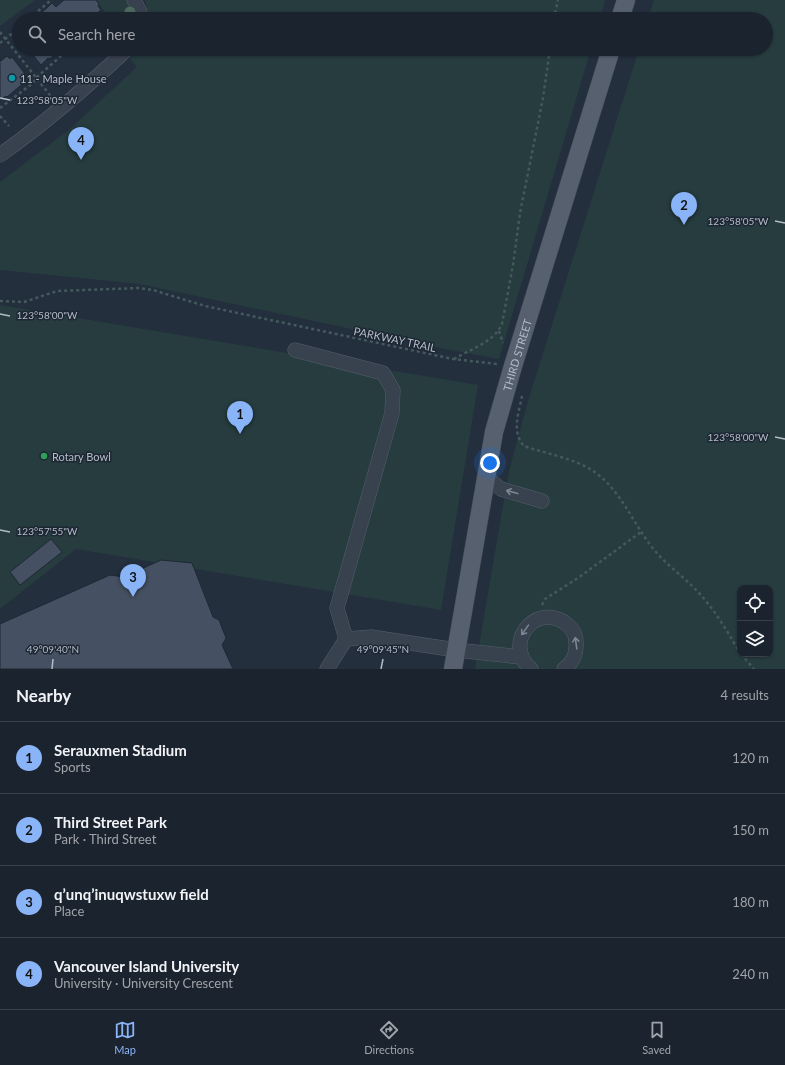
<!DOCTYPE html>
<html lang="en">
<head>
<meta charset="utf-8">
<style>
	:root { --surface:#1b232e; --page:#282f3a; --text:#f1f3f6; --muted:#a0a4aa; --line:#39404a; --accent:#8ab4f8 }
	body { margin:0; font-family:Lato,sans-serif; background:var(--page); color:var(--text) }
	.controls { position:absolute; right:12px; bottom:12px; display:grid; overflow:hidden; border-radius:8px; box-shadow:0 1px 3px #0004 }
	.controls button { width:36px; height:36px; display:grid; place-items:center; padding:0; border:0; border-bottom:1px solid var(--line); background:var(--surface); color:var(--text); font:20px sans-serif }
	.you { position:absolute; left:490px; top:463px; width:14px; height:14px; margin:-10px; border:3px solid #fff; border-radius:50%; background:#1a73e8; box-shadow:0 0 0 6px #1a73e833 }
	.badge { display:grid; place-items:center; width:26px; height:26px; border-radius:50%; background:var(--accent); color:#111; font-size:13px; font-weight:700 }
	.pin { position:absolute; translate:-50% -33px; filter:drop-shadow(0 1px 2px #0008) }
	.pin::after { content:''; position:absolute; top:21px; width:14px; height:12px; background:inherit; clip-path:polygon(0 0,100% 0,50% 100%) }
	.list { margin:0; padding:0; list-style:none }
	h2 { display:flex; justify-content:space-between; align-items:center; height:52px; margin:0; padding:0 16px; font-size:17px }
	h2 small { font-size:13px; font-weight:400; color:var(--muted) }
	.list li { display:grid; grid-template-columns:26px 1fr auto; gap:12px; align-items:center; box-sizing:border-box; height:72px; padding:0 16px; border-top:1px solid var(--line) }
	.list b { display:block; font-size:15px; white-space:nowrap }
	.list p { margin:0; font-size:13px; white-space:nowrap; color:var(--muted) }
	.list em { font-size:13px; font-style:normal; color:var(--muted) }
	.icon { flex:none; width:22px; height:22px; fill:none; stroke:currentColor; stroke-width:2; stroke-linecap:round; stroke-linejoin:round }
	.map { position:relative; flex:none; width:785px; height:669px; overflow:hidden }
	.search { position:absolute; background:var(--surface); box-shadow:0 1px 3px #0004; left:12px; right:12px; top:12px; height:44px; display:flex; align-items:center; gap:10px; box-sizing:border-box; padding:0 14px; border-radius:22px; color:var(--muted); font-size:15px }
	.sheet { height:340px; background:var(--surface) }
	nav { display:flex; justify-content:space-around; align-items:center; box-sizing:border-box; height:56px; border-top:1px solid var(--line); background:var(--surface); font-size:11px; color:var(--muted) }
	nav a { display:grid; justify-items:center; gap:2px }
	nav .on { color:var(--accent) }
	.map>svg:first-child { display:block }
	.green { fill:#263c3f; fill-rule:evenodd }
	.building { fill:#455162; stroke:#1f2835 }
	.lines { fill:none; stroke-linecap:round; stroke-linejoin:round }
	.minor-casing { stroke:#565f6c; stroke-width:15 }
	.major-casing { stroke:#414a57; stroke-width:19 }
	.path { stroke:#44595c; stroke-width:2.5; stroke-dasharray:3 3; stroke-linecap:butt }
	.minor { stroke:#38414e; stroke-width:14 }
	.major { stroke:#56606e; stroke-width:18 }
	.tree { fill:#4b6a5d }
	.oneway { stroke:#7c8592 }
	.ticks { fill:none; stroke:#b4bcc9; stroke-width:1.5 }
	.culture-dot { fill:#0f9aa8; stroke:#1d2633; stroke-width:1.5 }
	.leisure-dot { fill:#2e9e5b; stroke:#1d2633; stroke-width:1.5 }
	.labels { text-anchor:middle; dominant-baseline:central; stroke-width:3; stroke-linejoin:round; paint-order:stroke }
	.poi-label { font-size:11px; fill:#b4bcc9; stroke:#1d2633; text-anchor:start }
	.street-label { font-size:11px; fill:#b4bcc9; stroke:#1d2633 }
	.ticks-label { font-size:10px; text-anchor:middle; fill:#b4bcc9; stroke:#1d2633; stroke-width:3; stroke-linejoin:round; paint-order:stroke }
</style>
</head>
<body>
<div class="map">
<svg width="785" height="669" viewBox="0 0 785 669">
	<rect width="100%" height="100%" fill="#242f3e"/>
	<path class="green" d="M0,0H35L0,26Z
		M96,0H126L128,3L132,19H110Z
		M145,0H605L600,19H149Z
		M654,0H785V669H475L509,471L528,401L639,49H766V19H648ZM740,588H770V654H740Z
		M137,49H591L499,359L450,350L140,284L0,270V182L70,129L137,67L130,59Z
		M0,305L478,385L441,610L76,549L0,609Z"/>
	<path class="building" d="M64,0H96L99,4L98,6L101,10L95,15L96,17L94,19H44L47,17L42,12L47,8L52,3L56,7Z
		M28,49H60L50,59L48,58L41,65Z
		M7,56L10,59L12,57L25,74L22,76L26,81L7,97L6,96L0,100V59L1,61Z
		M51,539L62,552L20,585L10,572Z
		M161,560L192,563L213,617L219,620L226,638L222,645L233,669H0V624L110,575L124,577Z"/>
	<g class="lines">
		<defs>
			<path id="minor" d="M134,0L140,12V19
				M0,155C45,123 87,87 127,49
				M295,350L383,373L393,390L392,413L337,608L346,639L327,669
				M486,477L501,489L542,501
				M346,639L371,637L456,650L521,657
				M531,669C503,645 533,603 564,622C571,627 576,634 576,642C577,653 573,663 564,669"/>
			<g id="major">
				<path d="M620,19L626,0"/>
				<path id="s1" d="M453,669L494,432L513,366L611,49"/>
			</g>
		</defs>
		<use href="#minor" class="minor-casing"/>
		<use href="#major" class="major-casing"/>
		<path class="path" d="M29,19L51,0
			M554,19L558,0
			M0,32L53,99
			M0,43L19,28
			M0,108L33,83L37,77L69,49
			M0,116L9,126
			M0,301L24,302L57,291L139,288L153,290L205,306L453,359L497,364
			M499,331L503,343
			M454,359C471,349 494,342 502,324L513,265L520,213L543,98L550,49
			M522,396C519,412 511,432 524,446C544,453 576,459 593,471C622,490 634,527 656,552C668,566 684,577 696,590C714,608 727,631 740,653
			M542,605L545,599L578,578L641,532
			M741,654L754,669"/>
		<use href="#minor" class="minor"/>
		<use href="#major" class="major"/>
	</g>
	<circle class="tree" cx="130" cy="12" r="5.5"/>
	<defs><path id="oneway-shaft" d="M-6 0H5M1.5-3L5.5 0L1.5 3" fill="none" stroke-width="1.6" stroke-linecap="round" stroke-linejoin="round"/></defs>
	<g class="oneway">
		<use href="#oneway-shaft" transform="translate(512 492) rotate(-165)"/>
		<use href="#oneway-shaft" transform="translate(525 630) rotate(125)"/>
		<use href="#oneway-shaft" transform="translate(576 643) rotate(-98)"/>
	</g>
	<path class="ticks" d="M0,98L10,100M775,221L785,223M0,314L10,316M775,437L785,439M0,530L10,532M52,669L53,659M381,669L383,659"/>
	<circle class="culture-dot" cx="12" cy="78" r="4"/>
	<circle class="leisure-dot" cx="44" cy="456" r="4"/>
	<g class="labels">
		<g class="poi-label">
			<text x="20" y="78">11 - Maple House</text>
			<text x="52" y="456">Rotary Bowl</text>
		</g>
		<g class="street-label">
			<text transform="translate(395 339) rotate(12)">PARKWAY TRAIL</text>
			<text stroke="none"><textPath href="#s1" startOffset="321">THIRD STREET</textPath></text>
		</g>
	</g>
	<g class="ticks-label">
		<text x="47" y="104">123°58'05"W</text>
		<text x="738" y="225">123°58'05"W</text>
		<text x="47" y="319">123°58'00"W</text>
		<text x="738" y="441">123°58'00"W</text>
		<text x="47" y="535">123°57'55"W</text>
		<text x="53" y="653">49°09'40"N</text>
		<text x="383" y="653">49°09'45"N</text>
	</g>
</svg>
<div class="controls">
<button><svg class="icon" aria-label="locate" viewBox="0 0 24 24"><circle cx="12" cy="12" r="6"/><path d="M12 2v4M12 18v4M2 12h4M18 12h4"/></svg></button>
<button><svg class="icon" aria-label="layers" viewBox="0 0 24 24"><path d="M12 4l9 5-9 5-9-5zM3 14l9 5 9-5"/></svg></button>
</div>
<div class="you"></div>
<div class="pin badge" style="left:240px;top:434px">1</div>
<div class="pin badge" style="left:684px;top:225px">2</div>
<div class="pin badge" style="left:133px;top:597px">3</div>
<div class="pin badge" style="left:81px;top:160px">4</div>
<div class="search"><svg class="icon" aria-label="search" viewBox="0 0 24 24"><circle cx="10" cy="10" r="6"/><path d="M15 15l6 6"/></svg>Search here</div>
</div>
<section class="sheet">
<h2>Nearby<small>4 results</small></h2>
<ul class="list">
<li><span class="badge">1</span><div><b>Serauxmen Stadium</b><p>Sports</p></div><em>120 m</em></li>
<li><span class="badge">2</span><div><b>Third Street Park</b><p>Park · Third Street</p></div><em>150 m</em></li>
<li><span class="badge">3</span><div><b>q’unq’inuqwstuxw field</b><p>Place</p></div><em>180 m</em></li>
<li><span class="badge">4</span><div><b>Vancouver Island University</b><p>University · University Crescent</p></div><em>240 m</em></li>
</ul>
</section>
<nav>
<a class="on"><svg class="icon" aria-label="map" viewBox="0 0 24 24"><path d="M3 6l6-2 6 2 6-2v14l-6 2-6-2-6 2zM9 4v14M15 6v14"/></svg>Map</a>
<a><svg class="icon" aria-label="directions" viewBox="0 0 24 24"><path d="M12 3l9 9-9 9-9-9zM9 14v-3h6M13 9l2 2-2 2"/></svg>Directions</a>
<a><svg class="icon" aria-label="saved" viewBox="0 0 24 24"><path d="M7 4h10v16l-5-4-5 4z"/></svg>Saved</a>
</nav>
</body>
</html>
